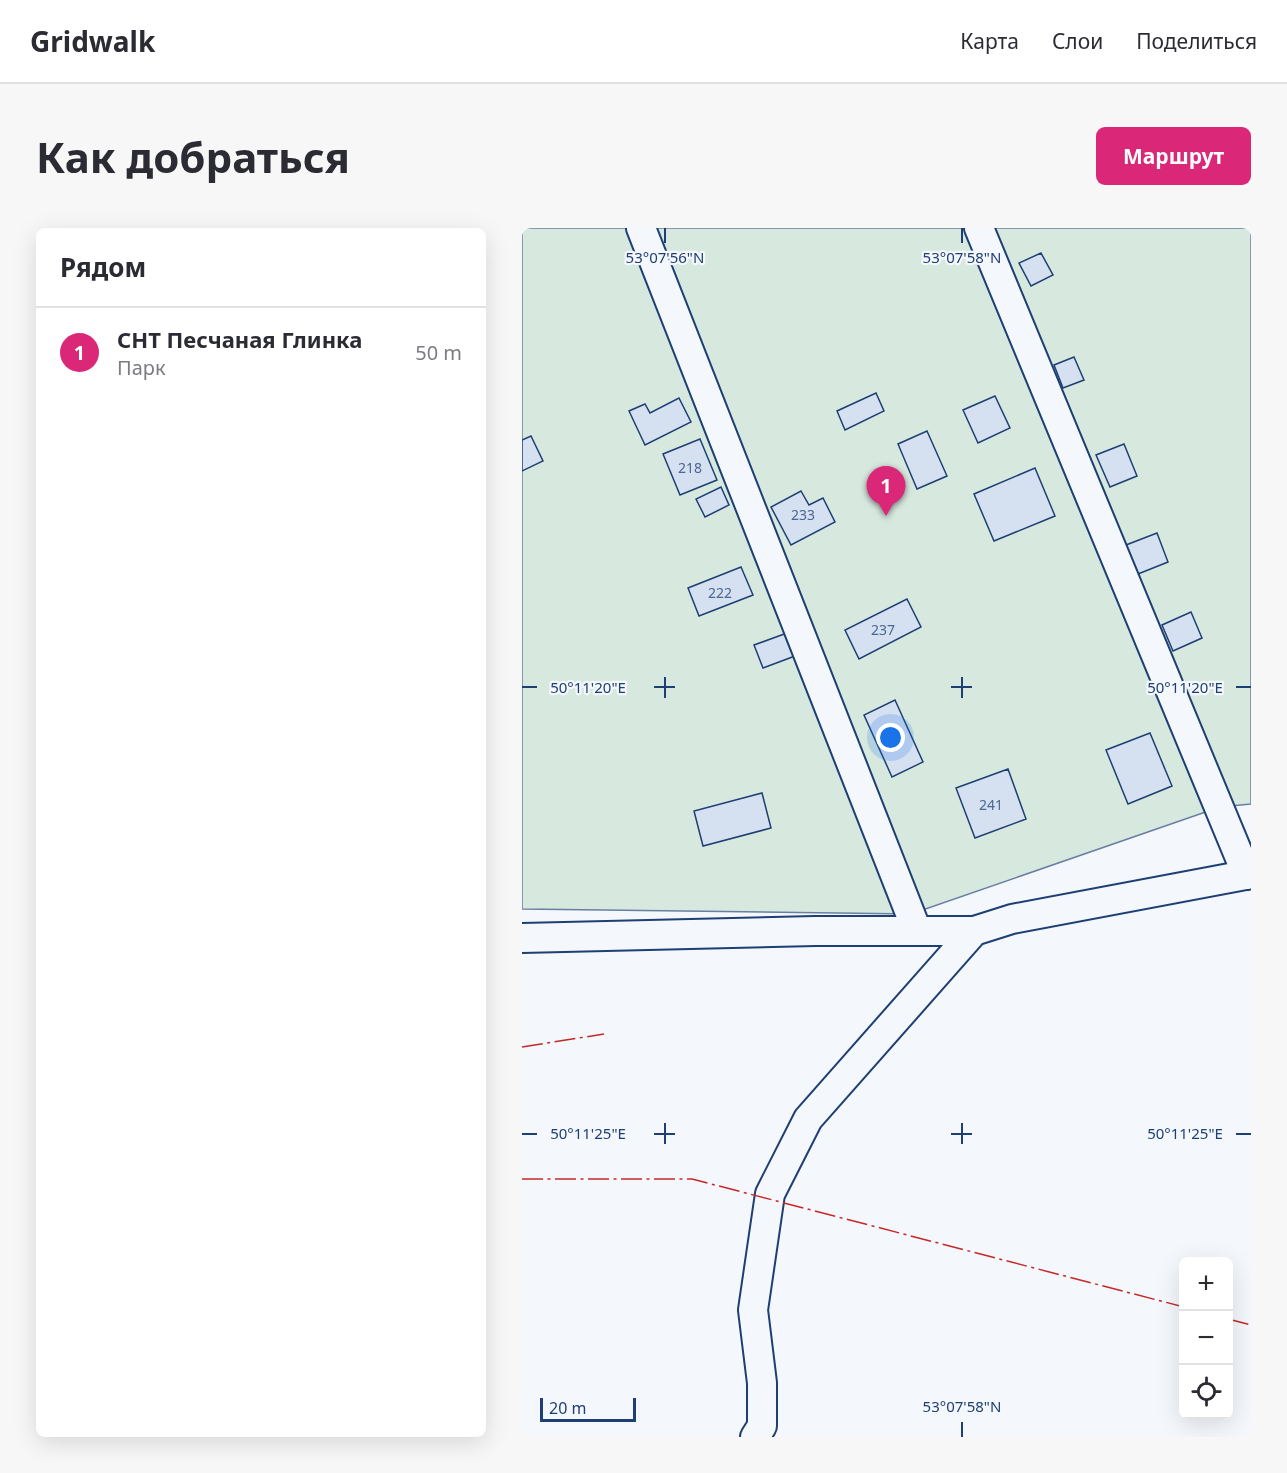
<!DOCTYPE html>
<html lang="ru">
<head>
<meta charset="utf-8">
<style>
	:root { --surface:#fff; --page:#f7f7f7; --text:#2b2b33; --muted:#7c7c81; --line:#e1e1e2; --accent:#db2777 }
	body { margin:0; font-family:"Noto Sans",sans-serif; background:var(--page); color:var(--text) }
	.controls { position:absolute; right:18px; bottom:18px; display:grid; overflow:hidden; border-radius:9px; box-shadow:0 6px 24px #0002 }
	.controls button { width:54px; height:54px; display:grid; place-items:center; padding:0; border:0; border-bottom:2px solid var(--line); background:var(--surface); color:var(--text); font:30px sans-serif }
	.scale { position:absolute; left:18px; bottom:15px; width:96px; box-sizing:border-box; padding-left:6px; border:3px solid #1d3f73; border-top:0; font-size:16px; line-height:21px; white-space:nowrap; color:#1d3f73; -webkit-text-stroke:4px #f4f7fb; paint-order:stroke }
	.you { position:absolute; left:369px; top:510px; width:21px; height:21px; margin:-15px; border:4px solid #fff; border-radius:50%; background:#1a73e8; box-shadow:0 0 0 9px #1a73e833 }
	.badge { display:grid; place-items:center; width:39px; height:39px; border-radius:50%; background:var(--accent); color:#fff; font-size:20px; font-weight:700 }
	.pin { position:absolute; translate:-50% -50px; filter:drop-shadow(0 2px 3px #0008) }
	.pin::after { content:''; position:absolute; top:32px; width:21px; height:18px; background:inherit; clip-path:polygon(0 0,100% 0,50% 100%) }
	.list { margin:0; padding:0; list-style:none }
	h2 { display:flex; justify-content:space-between; align-items:center; height:78px; margin:0; padding:0 24px; font-size:26px }
	h2 small { font-size:20px; font-weight:400; color:var(--muted) }
	.list li { display:grid; grid-template-columns:39px 1fr auto; gap:18px; align-items:center; box-sizing:border-box; height:90px; padding:0 24px; border-top:2px solid var(--line) }
	.list b { display:block; font-size:22px; white-space:nowrap }
	.list p { margin:0; font-size:20px; white-space:nowrap; color:var(--muted) }
	.list em { font-size:20px; font-style:normal; color:var(--muted) }
	.icon { flex:none; width:33px; height:33px; fill:none; stroke:currentColor; stroke-width:2; stroke-linecap:round; stroke-linejoin:round }
	.map { position:relative; flex:none; width:729px; height:1209px; overflow:hidden; border-radius:9px }
	header { display:flex; align-items:center; gap:36px; box-sizing:border-box; height:84px; padding:0 30px; background:var(--surface); border-bottom:2px solid var(--line) }
	header strong { font-size:28px }
	nav { display:flex; gap:33px; margin-inline-start:auto; font-size:21px }
	.intro { display:flex; align-items:center; justify-content:space-between; box-sizing:border-box; height:144px; padding:0 36px }
	h1 { margin:0; font-size:42px }
	.button { padding:15px 27px; border-radius:9px; background:var(--accent); color:#fff; font-size:21px; font-weight:700 }
	main { display:flex; gap:36px; padding:0 36px }
	aside { flex:1; background:var(--surface); border-radius:9px; box-shadow:0 6px 24px #0002 }
	.map>svg:first-child { display:block }
	.green { fill:#d7e8df; stroke:#687fa3; stroke-width:1.5 }
	.building { fill:#d5e0f0; stroke:#1d3f73; stroke-width:1.5 }
	.lines { fill:none; stroke-linecap:round; stroke-linejoin:round }
	.street-casing { stroke:#1d3f73; stroke-width:32 }
	.street { stroke:#f4f7fb; stroke-width:28 }
	.power { stroke:#c62828; stroke-width:1.5; stroke-dasharray:21 4.5 3 4.5; stroke-linecap:butt }
	.ticks { fill:none; stroke:#1d3f73; stroke-width:2 }
	.labels { text-anchor:middle; dominant-baseline:central; stroke-width:4.5; stroke-linejoin:round; paint-order:stroke }
	.number-label { font-size:14px; fill:#4b6792 }
	.ticks-label { font-size:15px; text-anchor:middle; fill:#1d3f73; stroke:#f4f7fb; stroke-width:4.5; stroke-linejoin:round; paint-order:stroke }
</style>
</head>
<body>
<header>
<strong>Gridwalk</strong>
<nav><a>Карта</a><a>Слои</a><a>Поделиться</a></nav>
</header>
<div class="intro"><h1>Как добраться</h1><a class="button">Маршрут</a></div>
<main>
<aside>
<h2>Рядом<small></small></h2>
<ul class="list">
<li><span class="badge">1</span><div><b>СНТ Песчаная Глинка</b><p>Парк</p></div><em>50 m</em></li>
</ul>
</aside>
<div class="map">
<svg width="729" height="1209" viewBox="0 0 729 1209">
	<rect width="100%" height="100%" fill="#f4f7fb"/>
	<path class="green" d="M0,0H729V576L698,579L389,686L0,681Z"/>
	<path class="building" d="M519,25L531,47L509,58L497,35Z
		M552,129L562,152L541,160L532,137Z
		M354,165L362,183L323,202L315,183Z
		M473,168L488,200L456,215L441,182Z
		M157,170L169,194L123,217L107,183L123,176L128,185Z
		M405,203L425,248L395,261L376,216Z
		M9,208L21,233L0,243V212Z
		M178,211L195,252L158,267L141,226Z
		M602,216L615,248L588,259L574,227Z
		M513,240L533,288L472,313L452,266Z
		M199,259L207,277L183,289L174,271Z
		M279,263L287,277L301,270L313,294L269,317L249,279Z
		M635,305L646,334L616,346L604,317Z
		M219,339L231,367L177,388L166,360Z
		M385,371L399,399L337,431L323,402Z
		M669,384L680,410L651,423L640,397Z
		M265,405L273,428L241,440L232,417Z
		M373,472L401,534L370,549L342,487Z
		M628,505L650,558L606,576L584,522Z
		M486,541L504,591L453,610L434,560Z
		M240,565L249,600L181,618L172,583Z"/>
	<g class="lines">
		<defs>
			<path id="street" d="M119,0L395,703
				M457,0L725,647
				M0,710L293,703H452L490,691L729,646
				M233,1209L240,1198V1155L231,1082L248,966L286,891L452,703"/>
		</defs>
		<use href="#street" class="street-casing"/>
		<use href="#street" class="street"/>
		<path class="power" d="M0,819L82,806
			M0,951H170L662,1079
			M706,1091L729,1097"/>
	</g>
	<path class="ticks" d="M143,0V15M440,0V15M143,449V470M440,449V470M0,459H15M132,459H153M429,459H450M714,459H729M143,895V916M440,895V916M0,906H15M132,906H153M429,906H450M714,906H729M440,1194V1209"/>
	<g class="labels">
		<g class="number-label">
			<text x="168" y="239">218</text>
			<text x="281" y="286">233</text>
			<text x="198" y="364">222</text>
			<text x="361" y="401">237</text>
			<text x="469" y="576">241</text>
		</g>
	</g>
	<g class="ticks-label">
		<text x="143" y="35">53°07'56"N</text>
		<text x="440" y="35">53°07'58"N</text>
		<text x="663" y="465">50°11'20"E</text>
		<text x="66" y="465">50°11'20"E</text>
		<text x="663" y="911">50°11'25"E</text>
		<text x="66" y="911">50°11'25"E</text>
		<text x="440" y="1184">53°07'58"N</text>
	</g>
</svg>
<div class="controls">
<button>+</button>
<button>−</button>
<button><svg class="icon" aria-label="locate" viewBox="0 0 24 24"><circle cx="12" cy="12" r="6"/><path d="M12 2v4M12 18v4M2 12h4M18 12h4"/></svg></button>
</div>
<div class="scale">20 m</div>
<div class="you"></div>
<div class="pin badge" style="left:364px;top:288px">1</div>
</div>
</main>
</body>
</html>
